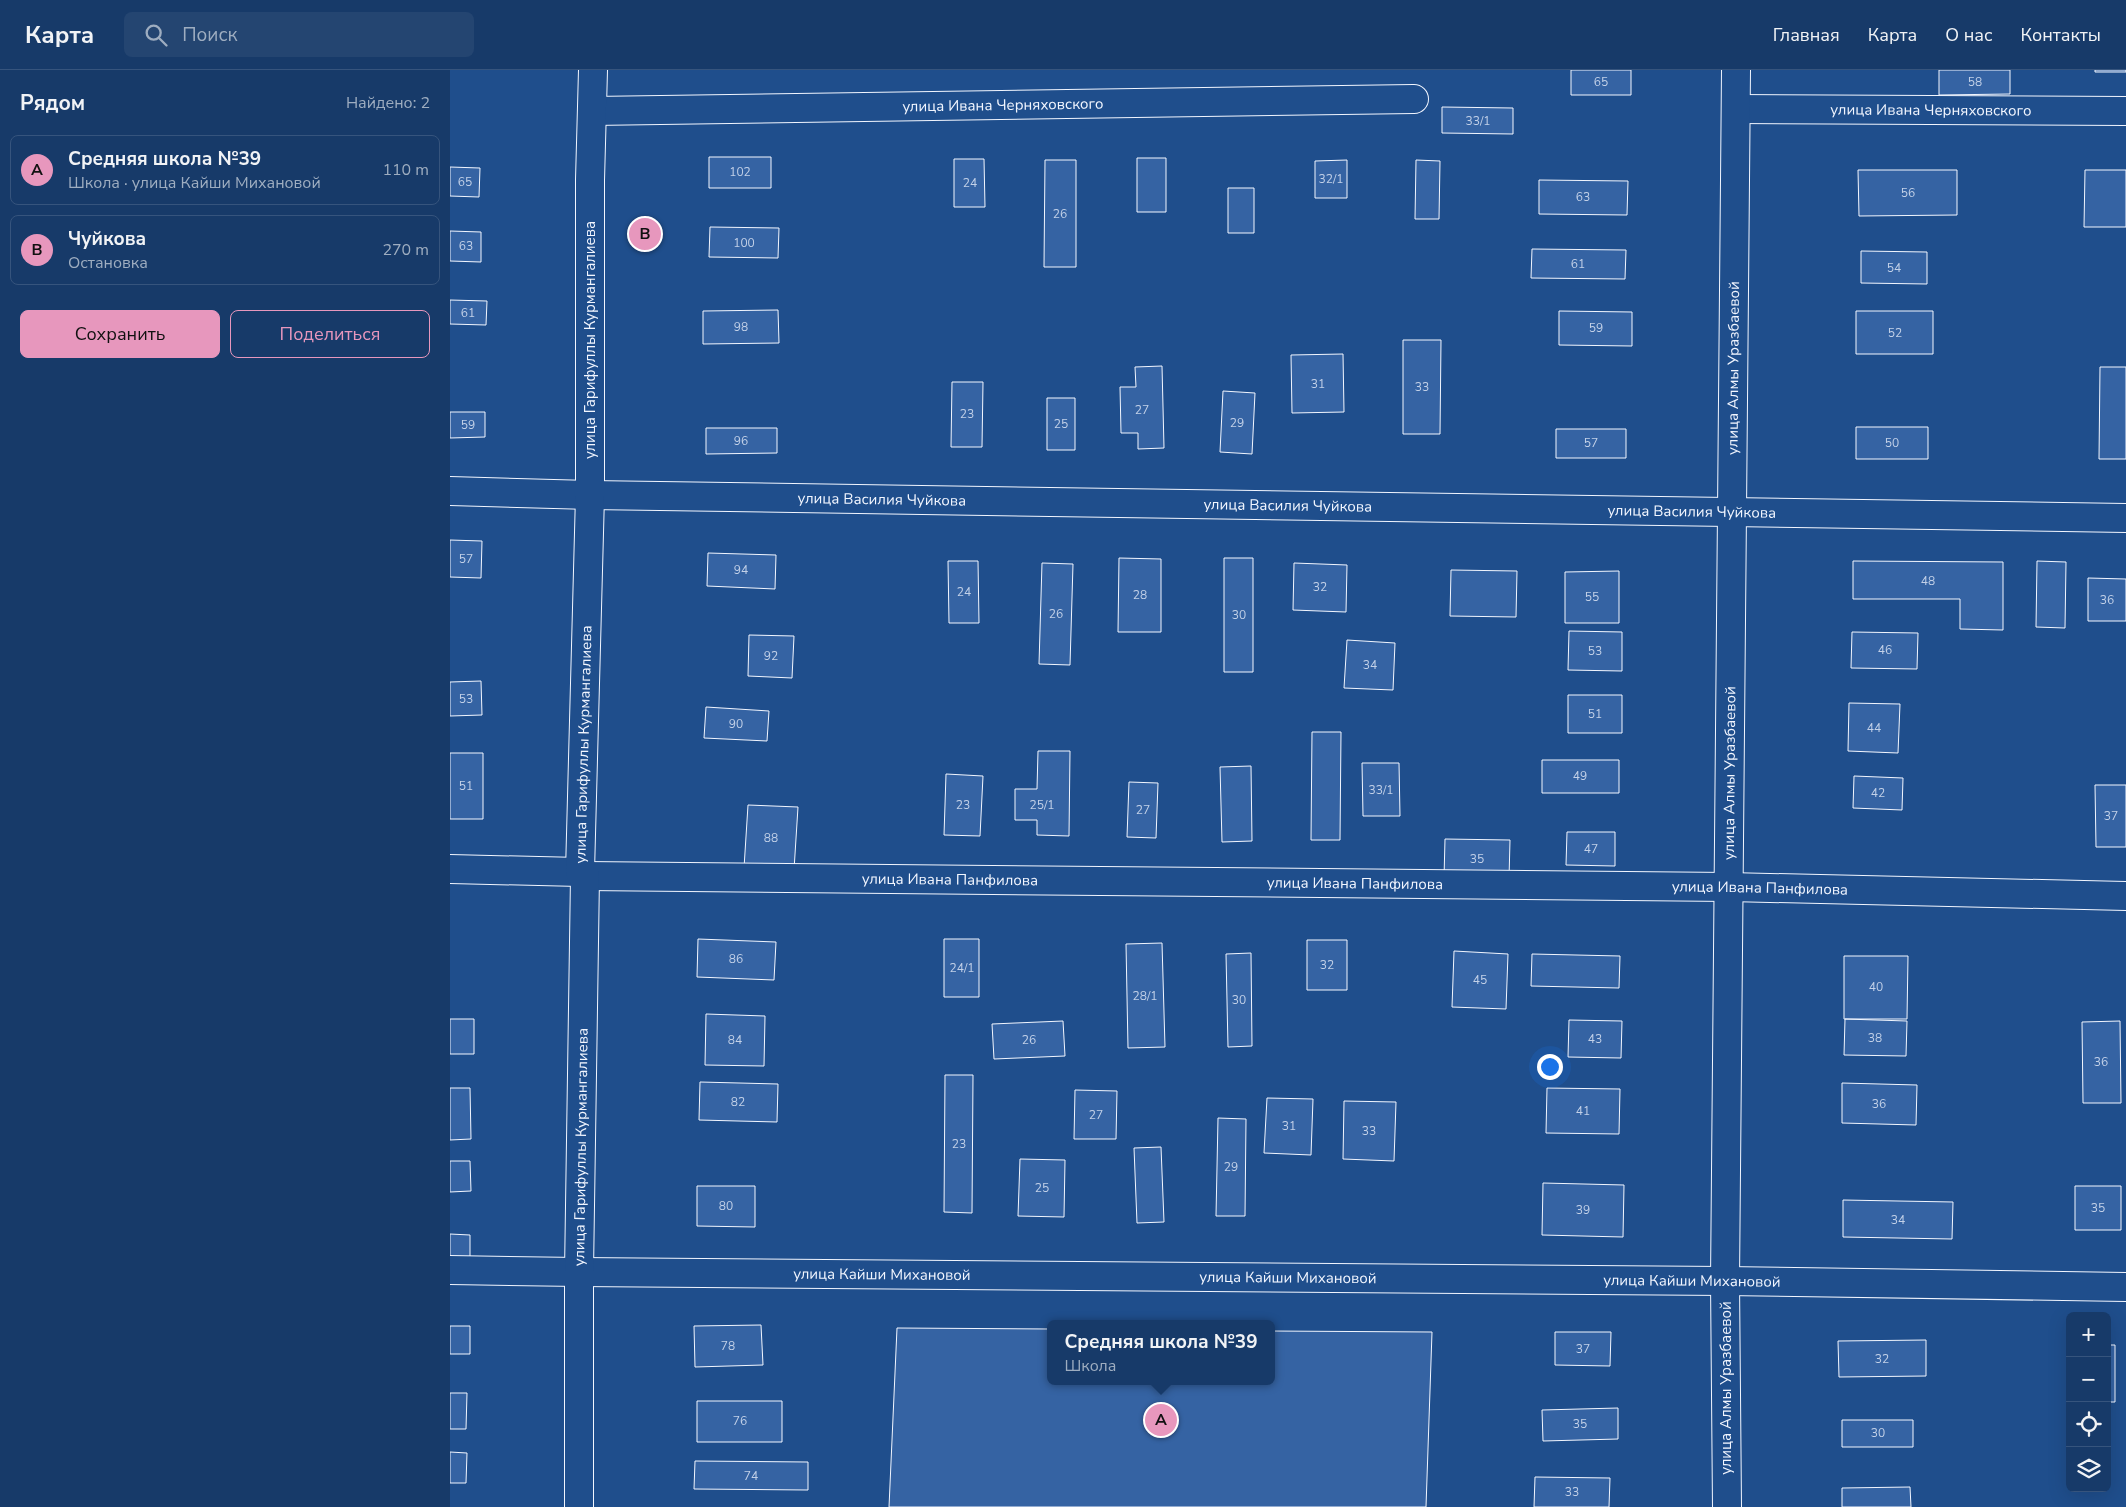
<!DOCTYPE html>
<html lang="ru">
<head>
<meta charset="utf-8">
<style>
	:root { --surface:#173a69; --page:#244571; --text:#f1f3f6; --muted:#9eadc0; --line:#36547d; --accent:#e797bd }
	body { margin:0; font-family:"Nunito Sans",sans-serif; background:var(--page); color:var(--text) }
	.controls { position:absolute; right:15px; bottom:15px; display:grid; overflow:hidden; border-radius:8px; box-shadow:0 5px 20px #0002 }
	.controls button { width:45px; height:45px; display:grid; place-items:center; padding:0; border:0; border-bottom:1px solid var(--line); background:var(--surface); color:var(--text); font:25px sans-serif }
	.you { position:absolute; left:1099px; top:996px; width:18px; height:18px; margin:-12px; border:4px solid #fff; border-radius:50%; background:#1a73e8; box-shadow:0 0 0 8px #1a73e833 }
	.badge { display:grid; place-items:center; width:32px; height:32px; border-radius:50%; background:var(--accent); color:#111; font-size:16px; font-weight:700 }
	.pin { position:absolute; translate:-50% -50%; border:2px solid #fff; box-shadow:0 1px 5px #0006 }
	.popup { position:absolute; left:597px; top:1250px; width:228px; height:65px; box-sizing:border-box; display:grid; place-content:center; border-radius:8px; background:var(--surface); filter:drop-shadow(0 1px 4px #0005); font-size:16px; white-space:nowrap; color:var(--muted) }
	.popup b { font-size:19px; color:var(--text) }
	.popup::after { content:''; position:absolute; left:50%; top:100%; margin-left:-10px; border:10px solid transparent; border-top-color:var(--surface) }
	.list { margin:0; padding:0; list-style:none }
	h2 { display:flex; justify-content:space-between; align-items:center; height:65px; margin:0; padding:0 20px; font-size:21px }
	h2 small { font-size:16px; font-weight:400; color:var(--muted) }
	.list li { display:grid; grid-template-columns:32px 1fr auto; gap:15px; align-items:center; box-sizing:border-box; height:70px; margin:0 10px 10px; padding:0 10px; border:1px solid var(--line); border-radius:8px }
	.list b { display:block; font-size:19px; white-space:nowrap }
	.list p { margin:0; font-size:16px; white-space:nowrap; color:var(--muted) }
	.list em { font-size:16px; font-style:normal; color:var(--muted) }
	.actions { display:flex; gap:10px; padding:15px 20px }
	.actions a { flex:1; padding:11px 0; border:1px solid var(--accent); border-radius:8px; text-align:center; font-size:18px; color:var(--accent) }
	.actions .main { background:var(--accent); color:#111 }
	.icon { flex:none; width:28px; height:28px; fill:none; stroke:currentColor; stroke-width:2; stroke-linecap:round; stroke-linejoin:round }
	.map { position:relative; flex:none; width:1676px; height:1437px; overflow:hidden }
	header { display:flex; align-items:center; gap:30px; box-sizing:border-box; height:70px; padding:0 25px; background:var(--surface); border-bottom:1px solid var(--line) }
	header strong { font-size:24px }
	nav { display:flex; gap:28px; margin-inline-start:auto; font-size:18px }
	.search { width:350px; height:45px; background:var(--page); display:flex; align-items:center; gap:12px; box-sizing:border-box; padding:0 18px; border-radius:8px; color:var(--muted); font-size:19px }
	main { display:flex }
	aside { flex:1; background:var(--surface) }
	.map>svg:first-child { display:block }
	.building { fill:#3563a3; stroke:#f2f6ff }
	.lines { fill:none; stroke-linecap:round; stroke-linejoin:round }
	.minor-casing { stroke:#f2f6ff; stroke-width:30 }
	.tertiary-casing { stroke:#f2f6ff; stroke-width:30 }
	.minor { stroke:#1f4e8c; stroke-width:28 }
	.tertiary { stroke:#1f4e8c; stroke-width:28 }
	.labels { text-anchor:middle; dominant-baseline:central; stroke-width:4; stroke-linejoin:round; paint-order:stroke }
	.number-label { font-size:12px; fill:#c3d1e8 }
	.street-label { font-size:15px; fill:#f2f6ff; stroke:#1f4e8c }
</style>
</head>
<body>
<header>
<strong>Карта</strong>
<div class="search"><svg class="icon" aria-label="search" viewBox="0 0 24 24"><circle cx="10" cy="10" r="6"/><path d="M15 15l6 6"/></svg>Поиск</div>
<nav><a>Главная</a><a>Карта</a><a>О нас</a><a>Контакты</a></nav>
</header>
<main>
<aside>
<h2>Рядом<small>Найдено: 2</small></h2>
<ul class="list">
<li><span class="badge">A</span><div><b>Средняя школа №39</b><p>Школа · улица Кайши Михановой</p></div><em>110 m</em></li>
<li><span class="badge">B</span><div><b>Чуйкова</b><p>Остановка</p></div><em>270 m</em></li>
</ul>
<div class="actions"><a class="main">Сохранить</a><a>Поделиться</a></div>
</aside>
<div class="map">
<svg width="1676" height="1437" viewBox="0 0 1676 1437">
	<rect width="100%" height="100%" fill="#1f4e8c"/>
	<path class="building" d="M1121,0H1181V25H1121Z
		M1489,0H1560V24L1489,25Z
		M1645,0H1676V2H1645Z
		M992,37L1063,38V64L992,63Z
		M259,87H321V118H259Z
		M687,88H716V142H687Z
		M504,89H534L535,137H504Z
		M595,90H626V197H594Z
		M897,90V128H865V91Z
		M966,90L990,91L989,149H965Z
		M0,97L30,98L29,127L0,126Z
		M1408,100H1507V145L1409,146Z
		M1635,100H1676V157H1634Z
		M1089,110L1178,111L1177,145L1089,144Z
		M778,118H804V163H778Z
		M260,157L329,158L328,188L259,187Z
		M0,161L31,162V192L0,191Z
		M1082,179L1176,180L1175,209L1081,208Z
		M1411,181L1477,182V214L1411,213Z
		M0,230L37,231L36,255L0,254Z
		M328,240L329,273L253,274V241Z
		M1109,241L1182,242V276L1109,275Z
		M1406,241H1483V284H1406Z
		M953,270H991L990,364H953Z
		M893,284L894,342L842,343L841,285Z
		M712,296L714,378L688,379V363H671L670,317H686L685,297Z
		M1650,297H1676V389H1649Z
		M502,312H533L532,377H501Z
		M773,321L805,323L802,384L770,382Z
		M597,328H625V380H597Z
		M0,342H35V367L0,368Z
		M1406,357H1478V389H1406Z
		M256,358H327V383L256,384Z
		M1106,359H1176V388H1106Z
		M0,470L32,471L31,508L0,507Z
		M258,483L326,485L325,519L257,516Z
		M669,488L711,489V562H668Z
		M774,488H803V602H774Z
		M498,491H528L529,553H499Z
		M1403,491L1553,492V560L1510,559V529H1403Z
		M1587,491L1616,492L1615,558L1586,557Z
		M592,493L623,494L620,595L589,594Z
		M844,493L897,495L896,542L843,540Z
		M1001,500L1067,501L1066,547L1000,546Z
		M1169,501V553H1115V502Z
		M1638,508L1676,509V551H1638Z
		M1119,561L1172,562V601L1118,600Z
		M1402,562L1468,563L1467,599L1401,598Z
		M299,565L344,566L342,608L298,606Z
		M897,570L945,573L943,620L894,618Z
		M31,611L32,645L0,646V612Z
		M1118,625H1172V663H1118Z
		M1399,633L1450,634L1448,683L1398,681Z
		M256,637L319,641L317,671L254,668Z
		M862,662H891L890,770H861Z
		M588,681H620L619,766L587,765V750H565V719H587Z
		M0,683H33V749H0Z
		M1092,690H1169V723H1092Z
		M912,693H949L950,746H913Z
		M801,696L802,771L772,772L770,697Z
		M496,704L533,706L530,766L494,765Z
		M1404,706L1453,708L1452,740L1403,738Z
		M679,712L708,713L706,768L677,767Z
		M1645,715H1676V777H1646Z
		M298,735L348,737L344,800L294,798Z
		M1117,762H1165V796L1116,795Z
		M995,769L1060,770L1059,809L994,808Z
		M248,869L326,872L324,910L247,907Z
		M494,869H529V927H494Z
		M857,870H897V920H857Z
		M712,873L715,977L678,978L676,874Z
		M1004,881L1058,884L1056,939L1002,937Z
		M801,883L802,976L778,977L776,884Z
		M1082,884L1170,886L1169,918L1081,916Z
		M1394,886H1458L1457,949H1394Z
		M256,944L315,946L314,996L255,995Z
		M0,949H24V984H0Z
		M1395,949L1457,951L1456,986L1394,985Z
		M1119,950L1172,951L1171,988L1118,987Z
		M613,951L615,986L544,989L542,954Z
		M1670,951L1671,1033H1633L1632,952Z
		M495,1005H523L522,1143L494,1142Z
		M250,1012L328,1014L327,1052L249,1050Z
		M1392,1013L1467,1015L1466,1055L1392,1053Z
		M0,1018H20L21,1069L0,1070Z
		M1097,1018L1170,1019L1169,1064L1096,1063Z
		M625,1020L667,1021L666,1069H624Z
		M817,1028L863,1029L861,1085L814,1083Z
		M894,1031L946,1032L944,1091L893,1089Z
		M768,1048L796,1049L795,1146H766Z
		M711,1077L714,1152L687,1153L684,1078Z
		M570,1089L615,1090L614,1147L568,1146Z
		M0,1091H20L21,1121L0,1122Z
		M1093,1113L1174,1115L1173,1167L1092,1165Z
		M247,1116H305V1157L247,1156Z
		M1625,1116H1671V1160H1625Z
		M1393,1130L1503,1132L1502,1169L1393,1167Z
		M0,1164L20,1165V1193H0Z
		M311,1255L313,1295L245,1297L244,1256Z
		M0,1256H20V1284H0Z
		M447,1258L601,1259V1311H821V1261L982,1262L976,1437H439Z
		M1105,1262H1161L1160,1296L1105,1295Z
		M1476,1270V1306L1389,1307L1388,1271Z
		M1657,1275H1665V1332H1657Z
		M0,1323H17L16,1359H0Z
		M247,1331H332V1372H247Z
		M1168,1338V1369L1093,1371L1092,1340Z
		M1392,1350H1463V1377H1392Z
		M0,1382L17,1383L16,1413H0Z
		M245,1391L358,1392V1420L244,1419Z
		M1085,1407L1160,1408L1159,1437H1084Z
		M1460,1417L1461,1437H1392V1418Z"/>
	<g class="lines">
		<defs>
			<g id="minor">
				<path id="s1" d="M1286,39L1676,41"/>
				<path id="s2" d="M142,41L964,29"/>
				<path id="s3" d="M0,421L140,425L1676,448"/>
				<path d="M0,799L130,802"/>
				<path id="s4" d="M135,806L1279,817L1676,826"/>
				<path id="s5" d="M0,1200L129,1202L1275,1211L1676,1217"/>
				<path id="s6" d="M1277,1437L1275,1211L1286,0"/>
			</g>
			<g id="tertiary">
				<path id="s7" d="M129,1437V1202L135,806L130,802L140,425V110L143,0"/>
			</g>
		</defs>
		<use href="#minor" class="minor-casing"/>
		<use href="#tertiary" class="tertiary-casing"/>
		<use href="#minor" class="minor"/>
		<use href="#tertiary" class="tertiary"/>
	</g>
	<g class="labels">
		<g class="number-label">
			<text x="1151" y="12">65</text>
			<text x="1525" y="12">58</text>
			<text x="1028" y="51">33/1</text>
			<text x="290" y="102">102</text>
			<text x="881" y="109">32/1</text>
			<text x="15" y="112">65</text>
			<text x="520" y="113">24</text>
			<text x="1458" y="123">56</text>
			<text x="1133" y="127">63</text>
			<text x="610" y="144">26</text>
			<text x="294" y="173">100</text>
			<text x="16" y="176">63</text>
			<text x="1128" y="194">61</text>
			<text x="1444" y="198">54</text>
			<text x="18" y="243">61</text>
			<text x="291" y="257">98</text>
			<text x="1146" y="258">59</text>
			<text x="1445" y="263">52</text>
			<text x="868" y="314">31</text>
			<text x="972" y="317">33</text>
			<text x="692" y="340">27</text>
			<text x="517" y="344">23</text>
			<text x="787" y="353">29</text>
			<text x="611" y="354">25</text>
			<text x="18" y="355">59</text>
			<text x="291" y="371">96</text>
			<text x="1141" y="373">57</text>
			<text x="1442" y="373">50</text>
			<text x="16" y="489">57</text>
			<text x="291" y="500">94</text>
			<text x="1478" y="511">48</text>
			<text x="870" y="517">32</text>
			<text x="514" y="522">24</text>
			<text x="690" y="525">28</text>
			<text x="1142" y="527">55</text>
			<text x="1657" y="530">36</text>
			<text x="606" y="544">26</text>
			<text x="789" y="545">30</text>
			<text x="1435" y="580">46</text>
			<text x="1145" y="581">53</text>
			<text x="321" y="586">92</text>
			<text x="920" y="595">34</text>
			<text x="16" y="629">53</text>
			<text x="1145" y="644">51</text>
			<text x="286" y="654">90</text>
			<text x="1424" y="658">44</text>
			<text x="1130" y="706">49</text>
			<text x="16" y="716">51</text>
			<text x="931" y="720">33/1</text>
			<text x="1428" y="723">42</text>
			<text x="513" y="735">23</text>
			<text x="592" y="735">25/1</text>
			<text x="693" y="740">27</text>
			<text x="1661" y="746">37</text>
			<text x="321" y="768">88</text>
			<text x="1141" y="779">47</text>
			<text x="1027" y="789">35</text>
			<text x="286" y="889">86</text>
			<text x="877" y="895">32</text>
			<text x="512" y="898">24/1</text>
			<text x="1030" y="910">45</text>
			<text x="1426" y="917">40</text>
			<text x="695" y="926">28/1</text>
			<text x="789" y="930">30</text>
			<text x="1425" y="968">38</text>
			<text x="1145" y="969">43</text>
			<text x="285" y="970">84</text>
			<text x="579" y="970">26</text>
			<text x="1651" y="992">36</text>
			<text x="288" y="1032">82</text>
			<text x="1429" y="1034">36</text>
			<text x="1133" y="1041">41</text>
			<text x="646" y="1045">27</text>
			<text x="839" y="1056">31</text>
			<text x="919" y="1061">33</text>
			<text x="509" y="1074">23</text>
			<text x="781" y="1097">29</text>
			<text x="592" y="1118">25</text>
			<text x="276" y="1136">80</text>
			<text x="1648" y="1138">35</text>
			<text x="1133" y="1140">39</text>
			<text x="1448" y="1150">34</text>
			<text x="278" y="1276">78</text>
			<text x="1133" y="1279">37</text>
			<text x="1432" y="1289">32</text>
			<text x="290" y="1351">76</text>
			<text x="1130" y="1354">35</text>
			<text x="1428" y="1363">30</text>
			<text x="301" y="1406">74</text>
			<text x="1122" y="1422">33</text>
		</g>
		<g class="street-label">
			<text stroke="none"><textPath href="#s2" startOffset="411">улица Ивана Черняховского</textPath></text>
			<text stroke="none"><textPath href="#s1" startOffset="195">улица Ивана Черняховского</textPath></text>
			<text transform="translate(140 270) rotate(-90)">улица Гарифуллы Курмангалиева</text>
			<text stroke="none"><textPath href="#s6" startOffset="1139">улица Алмы Уразбаевой</textPath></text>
			<text stroke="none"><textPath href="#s3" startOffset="432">улица Василия Чуйкова</textPath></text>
			<text stroke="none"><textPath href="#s3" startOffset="838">улица Василия Чуйкова</textPath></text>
			<text stroke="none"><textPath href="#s3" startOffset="1242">улица Василия Чуйкова</textPath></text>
			<text stroke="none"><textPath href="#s7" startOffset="765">улица Гарифуллы Курмангалиева</textPath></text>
			<text stroke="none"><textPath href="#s6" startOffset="734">улица Алмы Уразбаевой</textPath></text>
			<text stroke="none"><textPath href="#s4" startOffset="365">улица Ивана Панфилова</textPath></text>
			<text stroke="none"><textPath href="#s4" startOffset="770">улица Ивана Панфилова</textPath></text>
			<text stroke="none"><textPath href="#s4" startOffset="1175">улица Ивана Панфилова</textPath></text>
			<text stroke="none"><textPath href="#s7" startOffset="360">улица Гарифуллы Курмангалиева</textPath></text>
			<text stroke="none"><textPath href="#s5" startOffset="432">улица Кайши Михановой</textPath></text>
			<text stroke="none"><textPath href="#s5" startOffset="838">улица Кайши Михановой</textPath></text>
			<text stroke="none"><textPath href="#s5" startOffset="1242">улица Кайши Михановой</textPath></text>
			<text transform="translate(1276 1318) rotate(-90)">улица Алмы Уразбаевой</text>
		</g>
	</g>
</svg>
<div class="controls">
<button>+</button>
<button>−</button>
<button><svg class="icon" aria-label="locate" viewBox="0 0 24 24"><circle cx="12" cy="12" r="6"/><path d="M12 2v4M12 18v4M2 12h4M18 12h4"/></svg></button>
<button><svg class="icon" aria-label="layers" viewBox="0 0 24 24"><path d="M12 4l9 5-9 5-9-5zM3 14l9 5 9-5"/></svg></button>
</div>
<div class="you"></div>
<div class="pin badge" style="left:711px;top:1350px">A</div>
<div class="popup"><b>Средняя школа №39</b>Школа</div>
<div class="pin badge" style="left:195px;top:164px">B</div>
</div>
</main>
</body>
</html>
